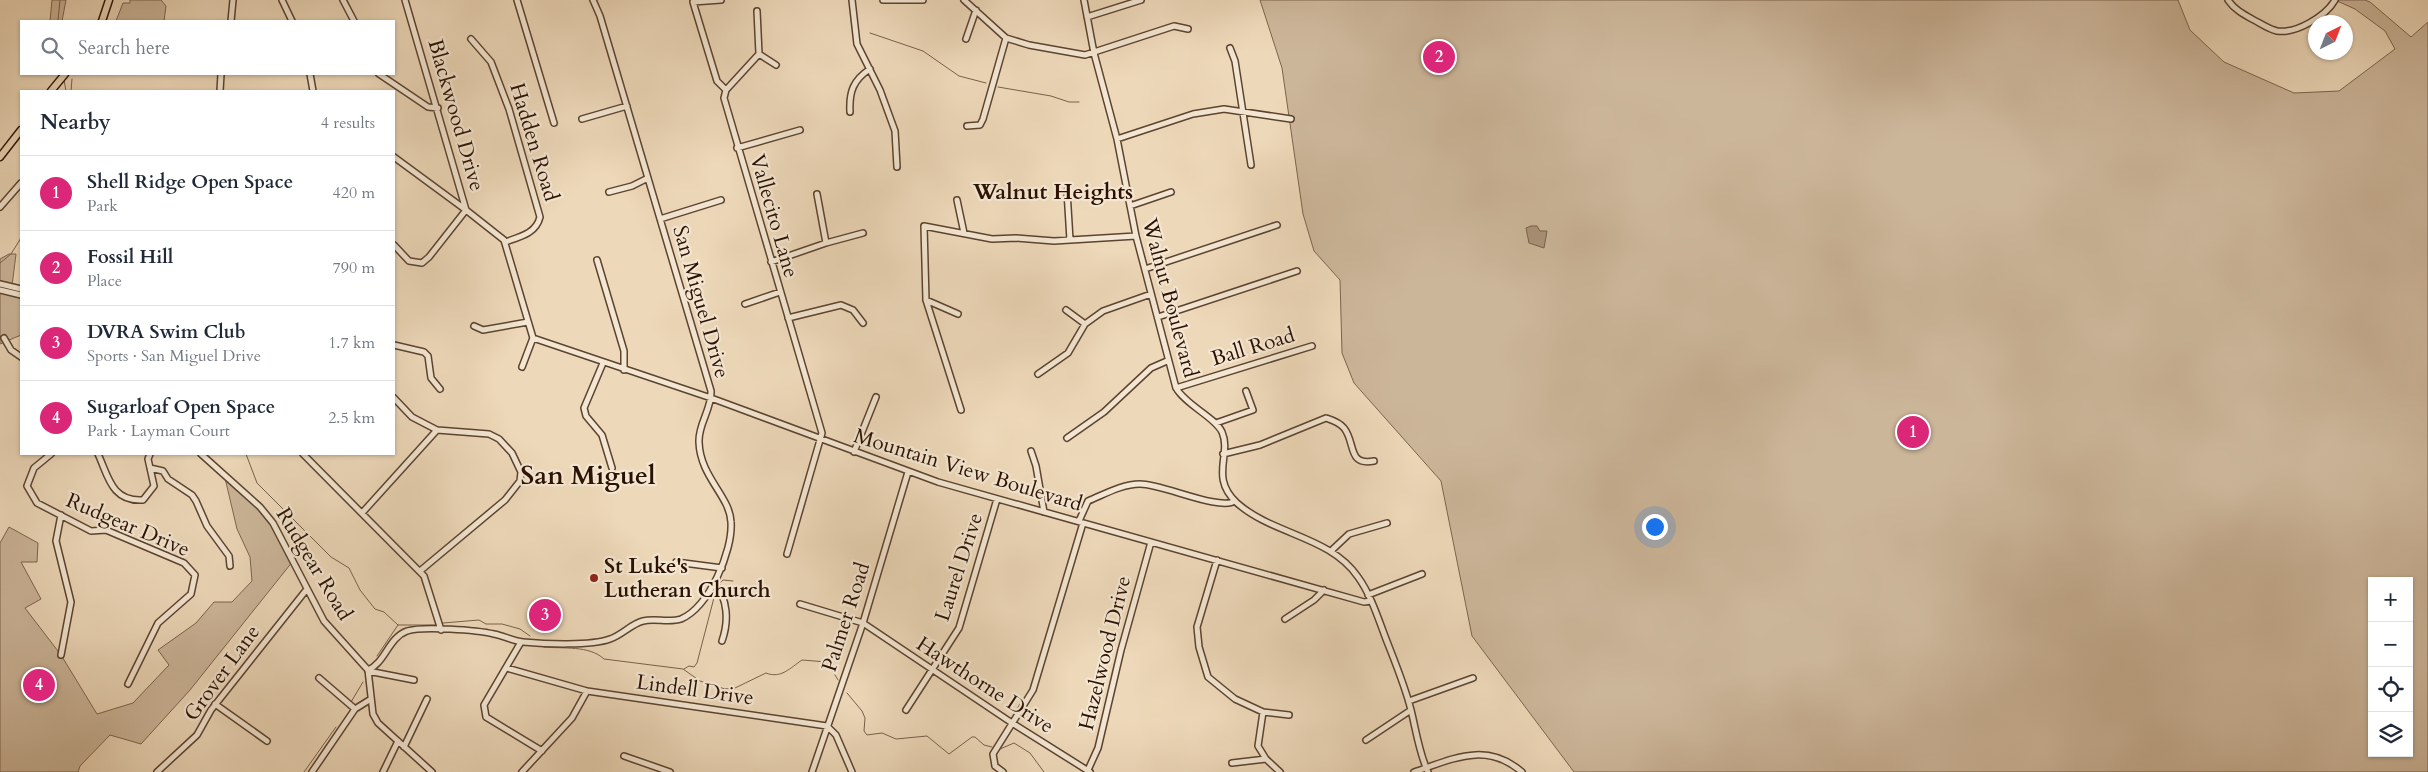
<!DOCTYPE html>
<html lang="en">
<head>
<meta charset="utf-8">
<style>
	:root { --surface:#fff; --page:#f2f2f3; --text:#1f2937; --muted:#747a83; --line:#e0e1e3; --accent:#db2777 }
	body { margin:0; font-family:Cardo,serif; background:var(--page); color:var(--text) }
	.controls { position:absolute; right:15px; bottom:15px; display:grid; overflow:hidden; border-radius:0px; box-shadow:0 1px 4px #0004 }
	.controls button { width:45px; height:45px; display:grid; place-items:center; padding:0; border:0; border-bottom:1px solid var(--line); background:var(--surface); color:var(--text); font:25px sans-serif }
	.compass { position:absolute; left:2308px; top:15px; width:45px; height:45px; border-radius:50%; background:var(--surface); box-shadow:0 1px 4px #0004; rotate:42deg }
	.you { position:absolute; left:1654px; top:526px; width:18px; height:18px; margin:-12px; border:4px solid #fff; border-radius:50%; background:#1a73e8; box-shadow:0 0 0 8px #1a73e833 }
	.badge { display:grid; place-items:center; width:32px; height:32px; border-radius:50%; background:var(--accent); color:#fff; font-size:16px; font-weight:700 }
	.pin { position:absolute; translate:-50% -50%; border:2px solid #fff; box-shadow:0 1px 5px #0006 }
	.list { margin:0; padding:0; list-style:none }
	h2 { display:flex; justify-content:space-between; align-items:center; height:65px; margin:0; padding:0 20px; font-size:21px }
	h2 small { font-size:16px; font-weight:400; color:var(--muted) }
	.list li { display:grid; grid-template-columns:32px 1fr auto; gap:15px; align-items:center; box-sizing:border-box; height:75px; padding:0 20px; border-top:1px solid var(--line) }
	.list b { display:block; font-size:19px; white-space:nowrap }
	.list p { margin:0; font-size:16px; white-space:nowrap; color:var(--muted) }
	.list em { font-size:16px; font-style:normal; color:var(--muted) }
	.icon { flex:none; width:28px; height:28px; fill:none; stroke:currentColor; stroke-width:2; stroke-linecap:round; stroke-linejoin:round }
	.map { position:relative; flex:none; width:2428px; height:772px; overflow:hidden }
	.search { position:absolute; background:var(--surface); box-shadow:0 1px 4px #0004; left:20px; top:20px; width:375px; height:55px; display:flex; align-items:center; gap:12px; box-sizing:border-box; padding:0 18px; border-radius:0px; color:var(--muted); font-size:19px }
	.panel { position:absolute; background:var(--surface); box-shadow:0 1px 4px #0004; left:20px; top:90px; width:375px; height:365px; border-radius:0px }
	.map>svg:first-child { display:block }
	.green { fill:#ccb69a; stroke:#7c644e; fill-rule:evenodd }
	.water { fill:#ab947b; stroke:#78604b }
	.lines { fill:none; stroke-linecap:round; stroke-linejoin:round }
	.stream { stroke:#78604b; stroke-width:1 }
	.minor-casing { stroke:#5c4330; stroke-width:8 }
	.major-casing { stroke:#2c1102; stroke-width:9 }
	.minor { stroke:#f3e6d2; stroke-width:5 }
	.major { stroke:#edd8b9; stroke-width:6 }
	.poi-dot { fill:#8f2418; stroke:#f3e6d2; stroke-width:2 }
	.labels { text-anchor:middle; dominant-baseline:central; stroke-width:4.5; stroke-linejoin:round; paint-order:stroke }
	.street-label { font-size:21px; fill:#2c1102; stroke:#f3e6d2 }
	.poi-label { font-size:21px; font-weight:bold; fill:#2c1102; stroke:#f3e6d2; text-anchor:start }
	.neighbourhood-label { font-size:22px; font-weight:bold; fill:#2c1102; stroke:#f3e6d2 }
	.district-label { font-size:26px; font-weight:bold; fill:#2c1102; stroke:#f3e6d2 }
</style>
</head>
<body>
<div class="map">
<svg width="2428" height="772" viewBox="0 0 2428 772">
	<rect width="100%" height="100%" fill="#edd8b9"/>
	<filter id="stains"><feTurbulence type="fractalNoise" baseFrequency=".004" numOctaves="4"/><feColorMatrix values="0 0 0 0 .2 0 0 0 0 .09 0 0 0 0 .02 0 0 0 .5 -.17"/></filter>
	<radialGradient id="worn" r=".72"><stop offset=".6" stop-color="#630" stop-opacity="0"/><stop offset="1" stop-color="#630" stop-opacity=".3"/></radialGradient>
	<path class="green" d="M52,0H66L62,21H50Z
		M130,0H161L166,6L164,21H116L123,3H130Z
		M1260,0H2178L2190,30L2224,62L2294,93L2339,91L2395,49L2385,31L2355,9L2335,0H2365L2370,2L2411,37L2428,22V772H1574L1472,636L1441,481L1354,383L1342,353L1340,280L1314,251L1303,214L1282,68ZM2372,581H2409V753H2372Z
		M9,254H16L12,286L0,284V259Z
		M0,290L21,295V335L0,344Z
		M225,478L246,494L273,523L293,561L190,690L141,744L110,735L80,766L78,772H0V543L9,527L38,543L37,562H21L41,599L25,608L61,655L97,714L133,703L169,665L158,650L196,623L214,602H232L252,581L250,557L237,529Z"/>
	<path class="water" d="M1531,226H1537L1540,231H1547L1544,248L1529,243L1526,228Z"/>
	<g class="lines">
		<path class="stream" d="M58,21L60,0
			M870,33L923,51L959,76L986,83
			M64,80L66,91
			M998,87L1051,96L1069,102H1079
			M71,91L72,79
			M0,263L11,254L21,238
			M246,454L257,483L331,557L349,568L360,590L375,609L384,612L398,625H436
			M719,584L723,580L733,581
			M443,623L479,620L486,624H502L520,629L530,636
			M544,647C563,649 589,645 604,659L683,669L700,681L725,689L735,688L766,673C781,679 790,668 802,660L827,662L838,680
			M377,656L398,625
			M684,669L689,666L694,667L697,663L716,590
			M847,693L862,711L865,718L864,731L867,735L882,733L896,739L927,736L949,754L972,737H975L984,745L992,747
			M351,702L363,682
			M1000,749L1014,743L1030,753L1044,772
			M304,772L336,727"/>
		<defs>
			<path id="minor" d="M282,0L292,21
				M343,0L354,21
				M405,0L466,210L504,240L533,338
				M517,0L554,123
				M721,0L693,2L717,81L726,90
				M852,0L857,44L880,90L895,131L897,167
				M883,0H923
				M964,0L1006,38L1029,45L1085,55L1174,26L1188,29
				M1084,0L1094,53L1117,139L1136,236L1176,388C1187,406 1215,417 1222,432C1232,455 1209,477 1237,503C1273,535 1330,536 1358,577C1371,595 1378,618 1386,639C1395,662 1405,686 1411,710C1416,730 1419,753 1428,772
				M2228,0C2234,9 2243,14 2252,19C2260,23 2268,29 2277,31C2296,34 2326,16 2335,0
				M757,11L759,54L726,90L724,98L822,433L787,554
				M1087,17L1141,0
				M231,21L233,0
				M471,39L491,62L509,109L540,217C536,234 519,237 505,242
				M966,39L976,10
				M1230,48L1235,61L1251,165
				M759,54L776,65
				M310,74L313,91
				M379,74L428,107L438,108
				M220,91L221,74
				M850,112C849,92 853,80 870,69
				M582,119L627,106
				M967,126L980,125L983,119L1006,38
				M1117,139L1193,114L1224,109L1291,119
				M737,148L800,130
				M394,157L466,210L429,257L422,263L409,261L394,245
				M1067,191L1070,240
				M609,192L632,186L648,178
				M817,194L826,243
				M957,200L964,233
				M1130,206L1171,192
				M0,207L21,183
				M660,219L721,200
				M597,260L624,351V370
				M771,262L826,243L863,233
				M1145,269L1277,225
				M0,284L21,289
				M0,290L21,295
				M926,300L958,314
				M745,304L780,292
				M1066,310L1085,324
				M1158,317L1297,271
				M788,318L841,305L853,310L863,323
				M474,326L483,330L528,322
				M4,338L11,350L21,357
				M533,338L711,398L938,482L1364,602L1371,601
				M394,345L424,352L428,356L431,378L440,389
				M603,363L584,408L586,416L602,435L612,468
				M522,367L533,338
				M1038,374L1068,353L1085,324L1103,311L1151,294
				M1176,388L1312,346
				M394,398L412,417L437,430L489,434L499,439L512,453L521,472L520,481L505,500L420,571
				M961,410L926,300L924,226L992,239L1016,238L1054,241L1136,236
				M1216,423L1253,410L1246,391
				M1067,438L1104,412L1151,368L1167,361
				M1031,451L1036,466L1044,512
				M854,452L876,397
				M51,454L34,468L27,486L37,503L91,531L106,530L184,563L195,575L191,594L158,623L128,684
				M98,454C108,475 111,502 143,500L154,486L148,459L150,454
				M201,454L260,507L273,523L324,621L368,670L373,714L378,723L432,772
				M303,454L424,576L441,630
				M1223,454L1260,445L1326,418C1332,420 1339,422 1344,428C1356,443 1347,466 1374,461
				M150,468L163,471L168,479L192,495L196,501L207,526L229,556L230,566
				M362,513L437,430
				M61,515L56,541L71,602L61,655
				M1079,521L1088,501C1105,494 1122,484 1140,484C1163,484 1219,511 1235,501
				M1331,551L1349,534L1387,523
				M1217,560L1197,627L1199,647L1208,677L1235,699L1263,712L1289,715
				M676,562L722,568
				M714,582C728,599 729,621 722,641
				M1368,595L1422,574
				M800,604L863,623L1012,723L1090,772
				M1285,619L1314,600L1324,590
				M521,642L484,705L486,717L542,751
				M507,668L587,691L827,726L836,735L852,772
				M368,670C386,662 388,638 407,631C423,626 477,630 494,634C504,636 513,641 523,642C545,644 591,646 610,639C622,635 631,624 643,621C655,618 669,623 681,619C709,607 733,551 731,522C730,496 700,477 699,442C698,424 712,409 711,391L600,16L593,0
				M368,671L414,680
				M319,678L355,709
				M1409,701L1473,678
				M215,704L267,741
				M906,710L959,628L997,499
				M1366,740L1411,710
				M404,747L427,699
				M624,756L670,772
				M1266,759L1280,772
				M1232,763L1266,759L1258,746L1263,712
				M1088,770L1098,748L1121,650L1151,542
				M157,772L197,735L211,710L307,589
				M312,772L355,709L371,699
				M383,772L398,741
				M522,772L572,718L587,691
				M812,772L863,623L908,472
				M1003,772L995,766L993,754L1033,690L1083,523
				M1414,772C1453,759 1486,741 1522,772"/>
			<path id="major" d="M102,21L109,0
				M51,91L65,74
				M0,157L21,130"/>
		</defs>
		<use href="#minor" class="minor-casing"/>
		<use href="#major" class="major-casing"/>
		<use href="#minor" class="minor"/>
		<use href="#major" class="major"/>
	</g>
	<circle class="poi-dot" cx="594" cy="578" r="5"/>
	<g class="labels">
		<g class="street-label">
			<text transform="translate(456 115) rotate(74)">Blackwood Drive</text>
			<text transform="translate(534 142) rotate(73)">Hadden Road</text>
			<text transform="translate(774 216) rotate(74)">Vallecito Lane</text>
			<text transform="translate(1170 298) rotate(75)">Walnut Boulevard</text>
			<text transform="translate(701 302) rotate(74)">San Miguel Drive</text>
			<text transform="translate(1253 347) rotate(-17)">Ball Road</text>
			<text transform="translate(968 470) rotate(17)">Mountain View Boulevard</text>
			<text transform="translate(128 525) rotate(23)">Rudgear Drive</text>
			<text transform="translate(314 564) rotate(59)">Rudgear Road</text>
			<text transform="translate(959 567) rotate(-72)">Laurel Drive</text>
			<text transform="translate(846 617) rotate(-72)">Palmer Road</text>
			<text transform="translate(1105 653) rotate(-76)">Hazelwood Drive</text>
			<text transform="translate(222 673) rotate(-54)">Grover Lane</text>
			<text transform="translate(985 685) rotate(33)">Hawthorne Drive</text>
			<text transform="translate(695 690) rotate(8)">Lindell Drive</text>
		</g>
		<g class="poi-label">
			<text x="604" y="566">St Luke's<tspan x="604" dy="24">Lutheran Church</tspan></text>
		</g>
		<g class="neighbourhood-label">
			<text x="1053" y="192">Walnut Heights</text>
		</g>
		<g class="district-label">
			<text x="588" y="475">San Miguel</text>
		</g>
	</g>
	<rect width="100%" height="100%" filter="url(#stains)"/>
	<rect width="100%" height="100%" fill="url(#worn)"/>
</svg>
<div class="controls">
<button>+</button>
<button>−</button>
<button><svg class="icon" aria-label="locate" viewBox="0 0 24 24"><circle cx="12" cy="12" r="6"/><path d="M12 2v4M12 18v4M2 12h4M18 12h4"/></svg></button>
<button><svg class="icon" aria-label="layers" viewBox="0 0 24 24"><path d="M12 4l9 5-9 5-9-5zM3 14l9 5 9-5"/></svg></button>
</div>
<svg class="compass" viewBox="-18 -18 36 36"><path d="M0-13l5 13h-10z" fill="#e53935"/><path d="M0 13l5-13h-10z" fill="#747a83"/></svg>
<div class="you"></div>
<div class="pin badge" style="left:1913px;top:432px">1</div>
<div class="pin badge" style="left:1439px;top:57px">2</div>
<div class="pin badge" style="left:545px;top:615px">3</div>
<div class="pin badge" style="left:39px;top:685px">4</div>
<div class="search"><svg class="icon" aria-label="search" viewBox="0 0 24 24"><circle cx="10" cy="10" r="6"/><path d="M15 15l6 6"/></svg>Search here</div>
<section class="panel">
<h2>Nearby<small>4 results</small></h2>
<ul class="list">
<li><span class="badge">1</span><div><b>Shell Ridge Open Space</b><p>Park</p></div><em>420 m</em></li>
<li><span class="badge">2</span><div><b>Fossil Hill</b><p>Place</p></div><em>790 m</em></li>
<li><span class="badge">3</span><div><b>DVRA Swim Club</b><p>Sports · San Miguel Drive</p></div><em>1.7 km</em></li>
<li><span class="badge">4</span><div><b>Sugarloaf Open Space</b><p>Park · Layman Court</p></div><em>2.5 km</em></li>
</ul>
</section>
</div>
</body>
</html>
